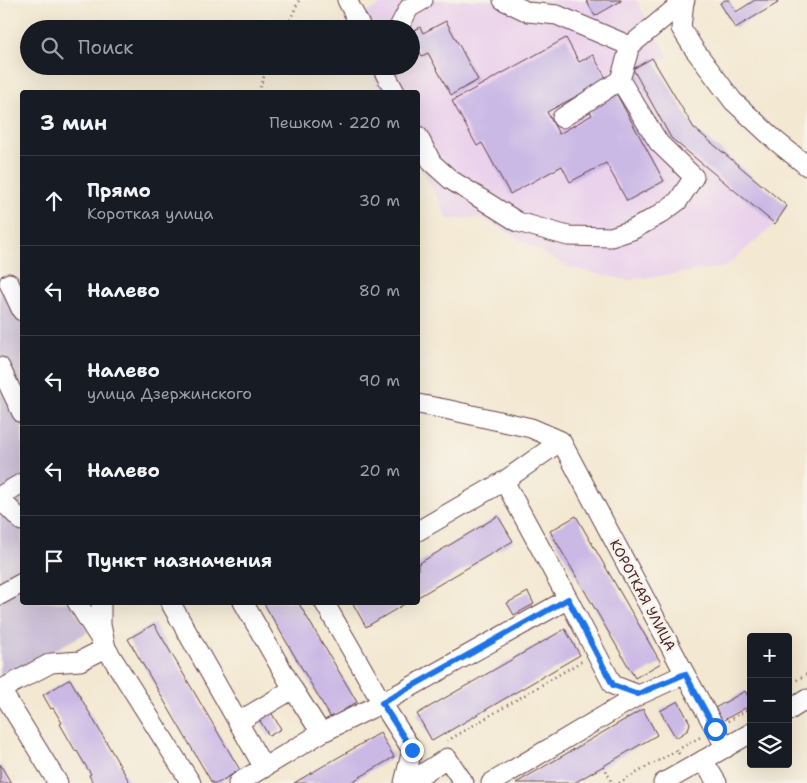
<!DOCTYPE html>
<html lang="ru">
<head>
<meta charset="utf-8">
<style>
	:root { --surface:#171b24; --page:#242831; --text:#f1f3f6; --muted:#9ea1a6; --line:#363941 }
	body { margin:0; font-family:"Shantell Sans",sans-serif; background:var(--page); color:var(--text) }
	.controls { position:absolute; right:15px; bottom:15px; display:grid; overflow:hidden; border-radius:5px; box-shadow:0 5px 20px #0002 }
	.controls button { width:45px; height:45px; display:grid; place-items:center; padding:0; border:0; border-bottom:1px solid var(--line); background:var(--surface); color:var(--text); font:25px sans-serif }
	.stop { position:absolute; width:15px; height:15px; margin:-11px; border:4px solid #1a73e8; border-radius:50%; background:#fff }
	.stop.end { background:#1a73e8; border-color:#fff; box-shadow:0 1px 5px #0008 }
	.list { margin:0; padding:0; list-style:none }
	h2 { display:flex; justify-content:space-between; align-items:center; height:65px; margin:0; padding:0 20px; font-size:21px }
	h2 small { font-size:16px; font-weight:400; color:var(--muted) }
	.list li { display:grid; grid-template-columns:32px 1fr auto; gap:15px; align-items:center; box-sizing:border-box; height:90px; padding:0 20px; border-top:1px solid var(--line) }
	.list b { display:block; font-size:19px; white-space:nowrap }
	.list p { margin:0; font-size:16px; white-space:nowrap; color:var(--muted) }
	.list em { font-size:16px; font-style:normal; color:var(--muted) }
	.icon { flex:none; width:28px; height:28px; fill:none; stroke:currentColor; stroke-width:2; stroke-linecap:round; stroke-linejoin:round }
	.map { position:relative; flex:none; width:807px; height:783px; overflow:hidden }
	.search { position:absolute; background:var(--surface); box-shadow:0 5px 20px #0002; left:20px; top:20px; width:400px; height:55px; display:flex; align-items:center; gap:12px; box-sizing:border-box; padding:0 18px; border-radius:28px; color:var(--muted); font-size:19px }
	.panel { position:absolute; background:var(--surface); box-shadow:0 5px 20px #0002; left:20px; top:90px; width:400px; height:515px; border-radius:5px }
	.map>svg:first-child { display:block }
	.built { fill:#ead1ec }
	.industrial { fill:#cabfd6 }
	.building { fill:#cbb9e5 }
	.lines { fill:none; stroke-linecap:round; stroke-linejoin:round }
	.minor-casing { stroke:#633d44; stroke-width:21 }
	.path { stroke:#633d44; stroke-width:2.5; stroke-dasharray:1 4; stroke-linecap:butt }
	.minor { stroke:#fff; stroke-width:19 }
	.route { stroke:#1a73e8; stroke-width:6 }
	.labels { text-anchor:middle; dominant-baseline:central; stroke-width:5; stroke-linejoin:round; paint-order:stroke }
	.street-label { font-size:14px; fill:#4a1f2b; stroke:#f7f3e8 }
</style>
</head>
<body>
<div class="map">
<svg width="807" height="783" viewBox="0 0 807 783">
	<rect width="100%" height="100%" fill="#f7f3e8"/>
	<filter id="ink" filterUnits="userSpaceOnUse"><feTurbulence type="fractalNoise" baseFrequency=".02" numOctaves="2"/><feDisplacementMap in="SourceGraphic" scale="10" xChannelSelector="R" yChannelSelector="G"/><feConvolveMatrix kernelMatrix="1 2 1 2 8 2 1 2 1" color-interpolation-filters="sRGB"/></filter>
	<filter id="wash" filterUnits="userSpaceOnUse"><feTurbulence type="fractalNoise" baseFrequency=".0096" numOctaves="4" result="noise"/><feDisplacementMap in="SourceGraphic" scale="20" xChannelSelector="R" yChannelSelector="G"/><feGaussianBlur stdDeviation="1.12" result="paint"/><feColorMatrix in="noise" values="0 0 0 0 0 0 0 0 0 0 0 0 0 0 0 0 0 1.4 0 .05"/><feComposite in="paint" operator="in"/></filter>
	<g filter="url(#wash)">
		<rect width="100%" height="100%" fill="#f3e8d2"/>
		<path class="built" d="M390,0H636L651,28L669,56L655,63L694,128L787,206L775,224L725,267L628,280L570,268L482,218L448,219L418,161V92H381L368,66H411V29H348L346,26L356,18Z"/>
		<path class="industrial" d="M17,279L22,280V602L71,603L88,632L0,679V284Z"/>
		<g id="blocks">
			<path class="building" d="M586,0H621V1L595,16Z
				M725,0H729L736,12L755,0H776L778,3L735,28L720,3Z
				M446,21L478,80L451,95L428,53L422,56L411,37V32L420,27L423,33Z
				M566,38L579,62L593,55L607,80L547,112L559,134L592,115L588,108L616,93L664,181L627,201L606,163L570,182L562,166L510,194L482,143L477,146L452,101Z
				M652,58L694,128L787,206L775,224L671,138L633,69Z
				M498,516L513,541L418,597V564Z
				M576,516L661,663L635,678L550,531Z
				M528,592L534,604L514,615L507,603Z
				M263,602H298L357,702L331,718Z
				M352,602H408L366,627Z
				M154,624L240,770L218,783H212L128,639Z
				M565,629L580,655L432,741L417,714Z
				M70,679L130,783H93L89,775L91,774L84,763L77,751L76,752L60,724L62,723L53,708L51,709L43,695Z
				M745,691L751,701V705L722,721L715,708Z
				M678,701L690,723L688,730L676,738L660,711Z
				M643,709L657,735L574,783H516Z
				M271,712L281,729L269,736L259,719Z
				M380,733L394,757L350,783H294Z
				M0,764L11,783H0Z"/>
		</g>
	</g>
	<g filter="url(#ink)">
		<use href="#blocks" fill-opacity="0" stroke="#633d44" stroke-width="1"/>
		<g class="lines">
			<defs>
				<path id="minor" d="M347,0L362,29
					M503,0L528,12L557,15L630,46
					M684,1L681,28L694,49L733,101L776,141L807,166
					M398,29L409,8L423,0
					M381,66L395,92
					M562,118L620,80L630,46L685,0
					M418,136L432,163L451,180L518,222L568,236L611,237L632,230L659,215L678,201L694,177L659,143L620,80
					M9,283L22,311
					M0,367L22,413
					M418,404L445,409L531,428L561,441
					M561,441L685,674L726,748
					M504,481L568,599L613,685L639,695L685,674
					M0,496L22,483
					M0,499L22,521
					M418,531L504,481L561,441
					M0,595L22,583
					M77,602L191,783
					M170,602L264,768
					M243,602L293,689L321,733
					M324,602L382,703L412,750L404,783
					M0,690L51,663L80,661L106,648L101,625V602
					M1,690L58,783
					M788,711L807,699
					M238,722L293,689
					M703,760L717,783
					M238,783L321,733L382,703L568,599
					M408,783L447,758L464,783
					M491,783L639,695
					M663,783L751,733"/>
			</defs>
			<use href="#minor" class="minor-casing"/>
			<path class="path" d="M286,29L299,0
				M259,92L262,81L269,66
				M788,685L807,674
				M728,721L751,708
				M447,741L582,661
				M677,750L702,736
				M604,766L612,783
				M619,783L677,750L680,756"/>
			<use href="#minor" class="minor"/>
		</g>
	</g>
	<g class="lines" filter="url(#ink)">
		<path class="route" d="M412,750L382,703L568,599L613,685L638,694L685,674L715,729"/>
	</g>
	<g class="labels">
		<g class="street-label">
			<text transform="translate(643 595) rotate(62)">КОРОТКАЯ УЛИЦА</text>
		</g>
	</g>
</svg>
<div class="controls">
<button>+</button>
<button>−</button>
<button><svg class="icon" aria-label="layers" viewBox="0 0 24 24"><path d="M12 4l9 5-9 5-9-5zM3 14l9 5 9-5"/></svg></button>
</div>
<div class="stop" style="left:715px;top:729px"></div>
<div class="stop end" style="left:412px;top:750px"></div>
<div class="search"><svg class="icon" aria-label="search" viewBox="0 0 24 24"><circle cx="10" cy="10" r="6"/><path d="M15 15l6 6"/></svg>Поиск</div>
<section class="panel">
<h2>3 мин<small>Пешком · 220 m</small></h2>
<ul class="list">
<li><svg class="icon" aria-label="ahead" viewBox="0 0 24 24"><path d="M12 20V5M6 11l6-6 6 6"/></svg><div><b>Прямо</b><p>Короткая улица</p></div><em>30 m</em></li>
<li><svg class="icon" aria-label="left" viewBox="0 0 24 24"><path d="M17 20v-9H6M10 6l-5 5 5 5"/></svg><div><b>Налево</b></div><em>80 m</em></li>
<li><svg class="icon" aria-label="left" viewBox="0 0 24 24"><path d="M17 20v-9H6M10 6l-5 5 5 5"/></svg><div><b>Налево</b><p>улица Дзержинского</p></div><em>90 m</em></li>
<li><svg class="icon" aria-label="left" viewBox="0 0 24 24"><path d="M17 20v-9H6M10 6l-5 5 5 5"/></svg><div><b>Налево</b></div><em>20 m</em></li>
<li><svg class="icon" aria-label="arrive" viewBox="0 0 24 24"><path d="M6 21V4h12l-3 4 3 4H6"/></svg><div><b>Пункт назначения</b></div></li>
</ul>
</section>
</div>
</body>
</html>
